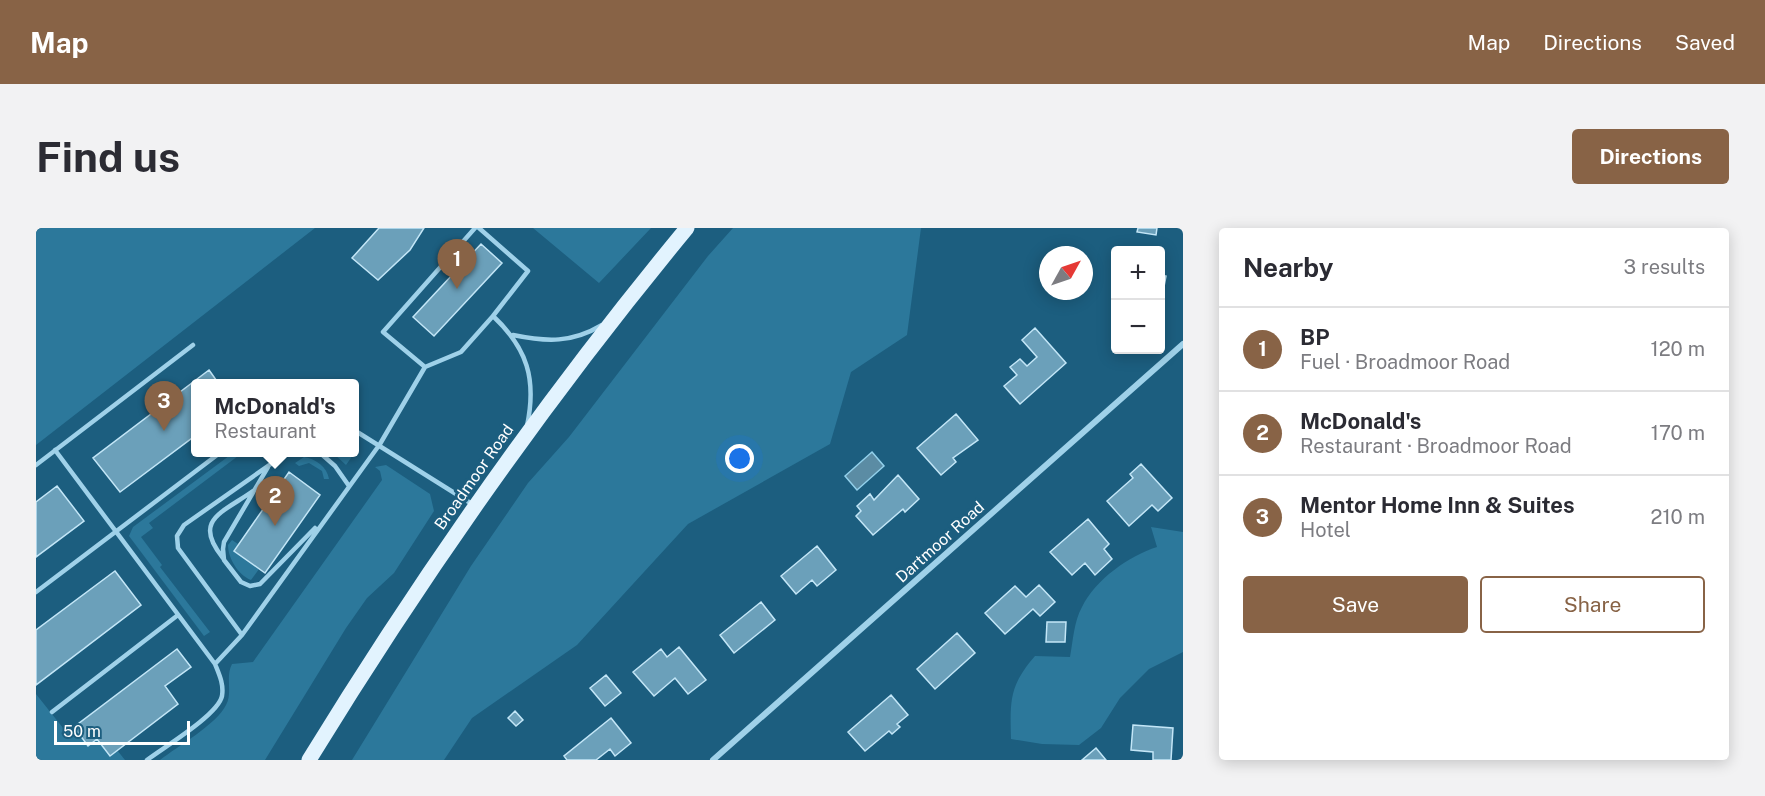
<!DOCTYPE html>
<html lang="en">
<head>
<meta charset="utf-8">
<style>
	:root { --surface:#fff; --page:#f2f2f3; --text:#2b2b33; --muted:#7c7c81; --line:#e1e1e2; --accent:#886346 }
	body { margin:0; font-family:"Public Sans",sans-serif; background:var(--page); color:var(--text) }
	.controls { position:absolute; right:18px; top:18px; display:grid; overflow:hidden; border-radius:6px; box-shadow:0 3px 15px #0003 }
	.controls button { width:54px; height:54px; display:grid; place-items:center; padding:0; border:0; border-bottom:2px solid var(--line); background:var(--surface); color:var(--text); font:30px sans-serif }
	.compass { position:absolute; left:1003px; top:18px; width:54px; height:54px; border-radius:50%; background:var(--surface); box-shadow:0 3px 15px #0003; rotate:50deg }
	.scale { position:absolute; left:18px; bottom:15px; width:136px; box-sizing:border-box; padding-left:6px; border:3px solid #fff; border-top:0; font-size:16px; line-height:21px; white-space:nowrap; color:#fff; -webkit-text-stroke:4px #1c5e7f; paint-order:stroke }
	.you { position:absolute; left:704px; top:231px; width:21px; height:21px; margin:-15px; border:4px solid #fff; border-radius:50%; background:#1a73e8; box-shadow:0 0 0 9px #1a73e833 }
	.badge { display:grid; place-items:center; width:39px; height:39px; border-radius:50%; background:var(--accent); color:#fff; font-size:20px; font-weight:700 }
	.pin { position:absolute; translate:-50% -50px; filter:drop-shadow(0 2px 3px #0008) }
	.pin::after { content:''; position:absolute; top:32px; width:21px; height:18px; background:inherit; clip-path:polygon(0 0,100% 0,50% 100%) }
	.popup { position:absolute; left:155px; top:151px; width:168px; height:78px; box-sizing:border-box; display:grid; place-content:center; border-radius:6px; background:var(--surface); filter:drop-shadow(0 2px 4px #0005); font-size:20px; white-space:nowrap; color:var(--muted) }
	.popup b { font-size:22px; color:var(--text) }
	.popup::after { content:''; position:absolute; left:50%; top:100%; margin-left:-12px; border:12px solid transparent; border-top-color:var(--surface) }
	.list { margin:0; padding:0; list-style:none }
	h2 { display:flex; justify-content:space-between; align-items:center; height:78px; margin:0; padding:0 24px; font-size:26px }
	h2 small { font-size:20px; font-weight:400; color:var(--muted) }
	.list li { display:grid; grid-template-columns:39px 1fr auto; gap:18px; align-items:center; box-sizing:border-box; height:84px; padding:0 24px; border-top:2px solid var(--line) }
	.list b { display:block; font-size:22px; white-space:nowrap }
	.list p { margin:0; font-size:20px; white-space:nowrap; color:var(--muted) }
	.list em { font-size:20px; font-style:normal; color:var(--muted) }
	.actions { display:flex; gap:12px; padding:18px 24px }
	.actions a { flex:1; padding:14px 0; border:2px solid var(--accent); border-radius:6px; text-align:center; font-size:21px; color:var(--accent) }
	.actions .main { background:var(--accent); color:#fff }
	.map { position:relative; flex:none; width:1147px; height:532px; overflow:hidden; border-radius:6px }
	header { display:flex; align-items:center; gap:36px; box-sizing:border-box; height:84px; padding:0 30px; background:var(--accent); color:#fff }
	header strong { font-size:28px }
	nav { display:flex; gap:33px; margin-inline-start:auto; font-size:21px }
	.intro { display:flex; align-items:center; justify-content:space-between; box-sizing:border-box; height:144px; padding:0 36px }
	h1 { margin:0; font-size:42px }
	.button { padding:15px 27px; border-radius:6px; background:var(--accent); color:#fff; font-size:21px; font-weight:700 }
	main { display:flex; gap:36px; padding:0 36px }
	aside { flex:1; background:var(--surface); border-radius:6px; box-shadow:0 3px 15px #0003 }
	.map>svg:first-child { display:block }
	.green { fill:#2c789b }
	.water { fill:#5b8ca4; stroke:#92d0eb; stroke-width:1.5 }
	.building { fill:#6ba0ba; stroke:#c3e6f7; stroke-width:1.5 }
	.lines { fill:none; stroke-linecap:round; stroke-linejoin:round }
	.service { stroke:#9fd1e9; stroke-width:4.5 }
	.minor { stroke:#9fd1e9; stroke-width:6 }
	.primary { stroke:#e2f3fe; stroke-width:15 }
	.labels { text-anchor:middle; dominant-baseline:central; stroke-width:6; stroke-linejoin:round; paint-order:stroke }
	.street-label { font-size:16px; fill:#fff; stroke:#1c5e7f }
</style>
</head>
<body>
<header>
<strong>Map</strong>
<nav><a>Map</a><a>Directions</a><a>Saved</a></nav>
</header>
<div class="intro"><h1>Find us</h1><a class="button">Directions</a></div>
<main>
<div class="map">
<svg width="1147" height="532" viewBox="0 0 1147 532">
	<rect width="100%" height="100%" fill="#1c5e7f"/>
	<path class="green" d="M0,0H279L0,217Z
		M497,0H615L563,55Z
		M697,0H885L871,107L815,144L794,216L652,296L541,417L436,490L408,532H316L435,338L492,255L533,209L672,28Z
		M197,225H206L113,295L117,300L105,309L126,337L124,339L174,404L168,408L93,308L97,299Z
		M297,225H317V227L310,237Z
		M268,229C280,231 291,239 293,251H288L286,243L273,235L263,238L259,235Z
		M350,237L394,266L398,283L358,345L331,370L310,400L229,532H124C142,518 181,496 190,477C197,464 189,449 196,436L217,434L346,252L344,243L339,239Z
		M1115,299L1147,304V424L1113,441L1084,470L1065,500L1043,517L1006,516L975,511C974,473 973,458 999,428L1034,429C1037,413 1038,393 1046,379C1060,351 1093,328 1121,319Z
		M196,312L202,316L198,323L223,341L215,352C202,347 192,330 192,317Z
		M0,466L27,500L34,495L52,517L61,511L74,527L81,522L89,532H0Z"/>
	<path class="water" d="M836,224L848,238L821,262L809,248Z"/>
	<path class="building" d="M343,0H388L374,22L342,52L316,30Z
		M1102,0H1121L1120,7L1101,4Z
		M445,16L466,35L398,108L377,89Z
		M1124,47L1130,48L1126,69H1124Z
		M999,100L1030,135L984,176L968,158L981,147L974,139L984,131L991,138L1001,129L986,112Z
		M173,142L183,156H160V207L84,264L57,230Z
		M920,186L942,212L917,230L920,234L905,247L881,220Z
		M1105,236L1136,270L1122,283L1116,277L1093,298L1071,273L1097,250L1094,246Z
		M253,244L284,267L229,345L198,323Z
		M862,247L883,271L869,284L867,281L837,307L820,288L825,283L821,278L834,266L838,272Z
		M21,258L48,293L0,329V274Z
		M1052,291L1073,316L1068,321L1076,331L1059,347L1049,335L1036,347L1014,324Z
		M781,318L800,342L781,358L776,352L760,366L745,348Z
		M79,343L105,377L0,457V402Z
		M1003,357L1019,374L1004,388L997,381L969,406L949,385L979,358L990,369Z
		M725,374L739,392L698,425L684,407Z
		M1011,394H1030L1029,414H1010Z
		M921,405L939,425L899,461L881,441Z
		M643,419L670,452L652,466L639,450L618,468L597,444L625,421L631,429Z
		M141,421L155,439L129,458L142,476L74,528L61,511L52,518L38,499Z
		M570,447L585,465L569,478L554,460Z
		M855,467L872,487L861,496L864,499L856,506L853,503L829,523L812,504Z
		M479,483L487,492L480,498L472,490Z
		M575,490L595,515L579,528L574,521L560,532H531L528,528Z
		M1097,497L1137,500L1135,532H1117V524L1095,522Z
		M1060,520L1070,532H1046Z"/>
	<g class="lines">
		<path class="service" d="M443,0L492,43L457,88C491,120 501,151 491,198
			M477,107C511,114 536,115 566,97
			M389,139L347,104L439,0
			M318,202L436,276
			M19,222L179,436C183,446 188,456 186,468C182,487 128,519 111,532
			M283,224L299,238L313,258
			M0,237L157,117
			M232,239L188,314L187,321L188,332L205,354L214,358L224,356L279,300
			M187,330C156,292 186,285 217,263
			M0,364L185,224
			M206,407L142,320L141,308L148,297L252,224
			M179,436L206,407L344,216L389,139L425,124L457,88
			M16,484L142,387"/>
		<path class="minor" d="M677,532L1147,116"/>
		<path class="primary" d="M273,532C387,346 512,168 651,0"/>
	</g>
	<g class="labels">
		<g class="street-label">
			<text transform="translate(438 249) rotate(-55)">Broadmoor Road</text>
			<text transform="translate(904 314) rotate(-42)">Dartmoor Road</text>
		</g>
	</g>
</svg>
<div class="controls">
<button>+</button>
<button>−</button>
</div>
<svg class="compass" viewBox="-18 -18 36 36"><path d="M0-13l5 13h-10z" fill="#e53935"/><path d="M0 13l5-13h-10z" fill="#7c7c81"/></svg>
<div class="scale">50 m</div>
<div class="you"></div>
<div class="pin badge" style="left:421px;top:61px">1</div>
<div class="pin badge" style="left:239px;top:298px">2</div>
<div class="popup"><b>McDonald's</b>Restaurant</div>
<div class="pin badge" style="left:128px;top:203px">3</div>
</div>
<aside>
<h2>Nearby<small>3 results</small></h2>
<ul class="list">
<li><span class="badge">1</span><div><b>BP</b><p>Fuel · Broadmoor Road</p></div><em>120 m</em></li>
<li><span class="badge">2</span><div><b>McDonald's</b><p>Restaurant · Broadmoor Road</p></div><em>170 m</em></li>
<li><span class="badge">3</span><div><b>Mentor Home Inn &amp; Suites</b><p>Hotel</p></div><em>210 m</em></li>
</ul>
<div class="actions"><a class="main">Save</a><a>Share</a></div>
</aside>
</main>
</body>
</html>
